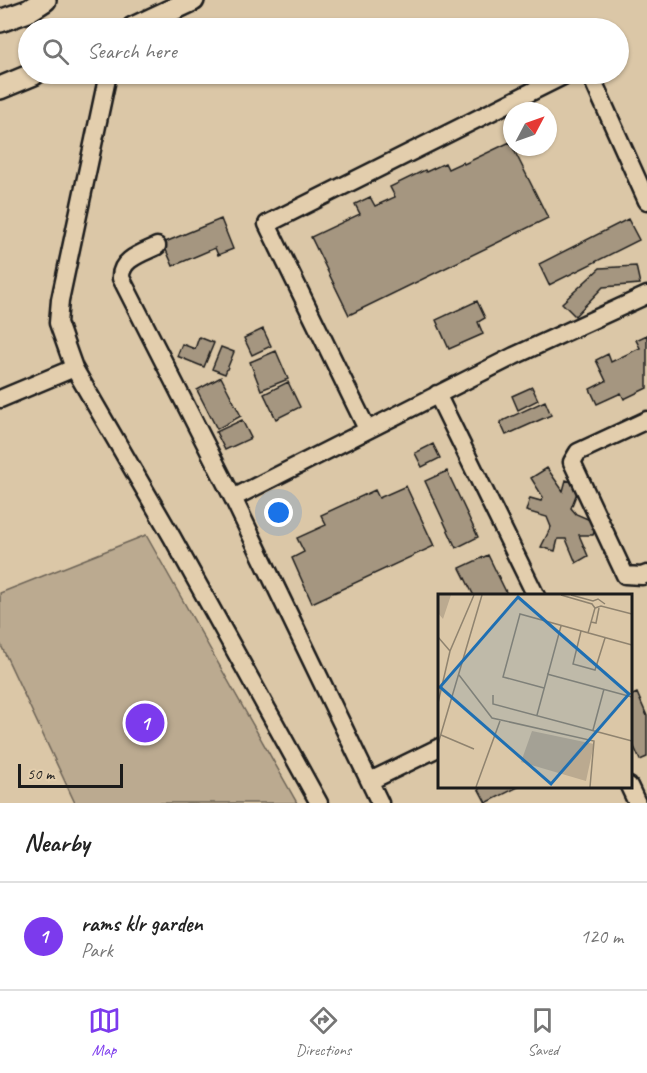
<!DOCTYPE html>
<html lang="en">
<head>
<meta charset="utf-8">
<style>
	:root { --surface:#fff; --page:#f2f2f2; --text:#222; --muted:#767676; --line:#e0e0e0; --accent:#7c3aed }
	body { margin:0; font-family:Caveat,sans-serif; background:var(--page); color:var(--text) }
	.compass { position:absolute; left:503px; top:102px; width:54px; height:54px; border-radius:50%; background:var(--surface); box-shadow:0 2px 4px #0004; rotate:49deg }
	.scale { position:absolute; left:18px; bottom:15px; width:105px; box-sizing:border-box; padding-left:6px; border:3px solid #1c1c1c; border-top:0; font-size:16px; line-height:21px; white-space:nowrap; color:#1c1c1c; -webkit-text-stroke:4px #e3cead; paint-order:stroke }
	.you { position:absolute; left:279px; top:513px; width:21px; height:21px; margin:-15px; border:4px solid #fff; border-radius:50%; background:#1a73e8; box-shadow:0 0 0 9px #1a73e833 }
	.badge { display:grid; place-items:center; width:39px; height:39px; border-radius:50%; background:var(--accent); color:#fff; font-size:20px; font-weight:700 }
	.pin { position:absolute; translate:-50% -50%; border:3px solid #fff; box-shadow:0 2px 6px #0006 }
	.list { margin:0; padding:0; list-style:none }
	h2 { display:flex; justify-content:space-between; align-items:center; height:78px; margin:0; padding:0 24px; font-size:26px }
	h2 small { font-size:20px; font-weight:400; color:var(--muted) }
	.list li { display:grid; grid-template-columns:39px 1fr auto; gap:18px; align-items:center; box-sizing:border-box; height:108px; padding:0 24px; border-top:2px solid var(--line) }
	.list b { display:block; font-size:22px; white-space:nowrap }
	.list p { margin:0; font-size:20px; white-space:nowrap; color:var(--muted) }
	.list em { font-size:20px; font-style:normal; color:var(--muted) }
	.icon { flex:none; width:33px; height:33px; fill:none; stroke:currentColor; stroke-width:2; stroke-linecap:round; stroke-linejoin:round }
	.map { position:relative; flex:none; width:647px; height:803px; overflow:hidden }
	.search { position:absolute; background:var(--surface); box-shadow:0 2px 4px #0004; left:18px; right:18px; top:18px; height:66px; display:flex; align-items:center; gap:15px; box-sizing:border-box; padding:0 21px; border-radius:33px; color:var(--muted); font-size:22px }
	.sheet { height:186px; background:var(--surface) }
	nav { display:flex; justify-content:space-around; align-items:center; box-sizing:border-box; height:84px; border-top:2px solid var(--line); background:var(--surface); font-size:16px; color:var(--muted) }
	nav a { display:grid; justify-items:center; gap:3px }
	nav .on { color:var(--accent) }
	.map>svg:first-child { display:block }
	.green { fill:#bbaa90; stroke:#6c6356; stroke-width:1.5 }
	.building { fill:#a59680; stroke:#1c1c1c; stroke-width:1.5 }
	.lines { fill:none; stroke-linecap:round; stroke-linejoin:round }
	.minor-casing { stroke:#1c1c1c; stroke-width:21 }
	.major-casing { stroke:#1c1c1c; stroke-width:26 }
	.minor { stroke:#e3cead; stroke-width:16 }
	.major { stroke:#e3cead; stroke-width:21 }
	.inset-road { fill:none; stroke:#8f836f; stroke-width:1.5 }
	.view { fill:#1f6fb2; fill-opacity:0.15; stroke:#1f6fb2; stroke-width:3 }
	.inset-edge { fill:none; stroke:#1c1c1c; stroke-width:3 }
</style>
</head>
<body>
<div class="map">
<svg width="647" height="803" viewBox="0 0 647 803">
	<rect width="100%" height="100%" fill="#dbc7a7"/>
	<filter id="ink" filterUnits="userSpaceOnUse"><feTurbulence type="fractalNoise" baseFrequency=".0167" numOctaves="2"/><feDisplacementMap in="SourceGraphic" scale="12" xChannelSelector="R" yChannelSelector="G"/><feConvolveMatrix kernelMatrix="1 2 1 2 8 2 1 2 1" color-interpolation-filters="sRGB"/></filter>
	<g filter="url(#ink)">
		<path class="green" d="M146,535L297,803H75L0,643V593Z"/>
		<path class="building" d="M510,142L548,218L349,315L311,237L360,214L355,204L370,197L375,206L395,197L390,187L425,170L426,172L445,163L448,169L463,162L464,164Z
			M221,219L233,249L218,255L215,248L173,266L163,243Z
			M628,219L639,240L549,285L539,264Z
			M636,266L640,284L603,287L575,316L562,303L600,268Z
			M477,301L485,318L478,322L483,334L449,349L436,320Z
			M263,329L271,346L252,355L244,338Z
			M647,335V388L624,399L621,393L597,404L590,389L606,381L596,360L608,354L611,362L640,348L636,340Z
			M199,337L214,343L204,367L177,356L182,344L195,349Z
			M221,347L234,352L225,374L212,369Z
			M276,351L288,379L261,390L250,362Z
			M221,377L241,416L217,429L197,390Z
			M288,382L300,407L276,419L264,394Z
			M532,387L538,400L518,410L512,396Z
			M545,401L551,415L506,435L500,422Z
			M242,420L251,438L225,450L216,432Z
			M433,444L440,458L422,467L415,453Z
			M547,468L563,491L566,480L580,485L571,508L576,514L597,523L593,535H579L588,556L576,563L566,539H558L555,551L541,547L551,527L547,517L526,511L530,498L541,501L543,497L531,478Z
			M447,471L478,537L456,548L425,481Z
			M406,486L434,546L312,603L292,558L304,552L297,538L326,525L321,515L375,490L379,498Z
			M488,555L508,596H474L460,568Z
			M637,693L647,716V757L640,760L630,738V696Z
			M477,786H520L486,803Z"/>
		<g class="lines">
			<defs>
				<path id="minor" d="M108,74L60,300L58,323L74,368L172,537L319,803
					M590,74L647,201
					M157,246C143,253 120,259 121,278L233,498L380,803
					M437,394L536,596
					M0,399L74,368
					M647,420L578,452L572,462L625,575L642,576L647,574
					M367,429L267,224L567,74
					M233,498L514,356L647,295
					M370,781L440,747
					M629,786L637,803"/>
				<path id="major" d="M0,21L28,11L45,0
					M133,28L193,0
					M0,88L34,74"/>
			</defs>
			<use href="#minor" class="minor-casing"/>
			<use href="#major" class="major-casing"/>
			<use href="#minor" class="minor"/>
			<use href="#major" class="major"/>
		</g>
	</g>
	<g transform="translate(438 594)">
		<rect width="194" height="194" fill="#dbc7a7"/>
		<path d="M0,1H13L5,25L0,19ZM94,137L156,150L148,187L83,168Z" fill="#bbaa90"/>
		<path class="inset-road" d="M123,1L154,10L157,14L163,12L194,20M133,1L155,7L160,5L167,10M153,28L158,29L161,14M143,37L135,70L157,76L167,44M150,39L157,14M0,43L12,57M109,80L194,103M21,81L54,124L156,147L152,193M106,94L65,83L82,20L194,51M55,101V110L194,147M0,109L12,57L36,1M99,121L123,32M155,136L166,95M3,141L36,155M0,150L44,1M38,193L62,127"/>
		<path class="view" d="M80,3L191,100L113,190L2,93Z"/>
		<rect width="194" height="194" class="inset-edge"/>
	</g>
</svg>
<svg class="compass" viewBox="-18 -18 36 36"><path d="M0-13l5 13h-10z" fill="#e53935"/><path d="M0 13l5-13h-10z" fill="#767676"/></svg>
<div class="scale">50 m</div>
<div class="you"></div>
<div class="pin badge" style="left:145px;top:723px">1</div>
<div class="search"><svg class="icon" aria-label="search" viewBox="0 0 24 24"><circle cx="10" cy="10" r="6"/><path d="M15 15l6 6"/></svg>Search here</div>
</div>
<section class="sheet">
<h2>Nearby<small></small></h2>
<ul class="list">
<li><span class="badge">1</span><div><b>rams klr garden</b><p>Park</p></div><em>120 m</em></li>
</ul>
</section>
<nav>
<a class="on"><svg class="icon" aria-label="map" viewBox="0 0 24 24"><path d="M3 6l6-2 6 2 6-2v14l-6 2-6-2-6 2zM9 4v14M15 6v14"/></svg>Map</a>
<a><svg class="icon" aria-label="directions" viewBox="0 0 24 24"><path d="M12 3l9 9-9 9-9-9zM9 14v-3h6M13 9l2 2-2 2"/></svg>Directions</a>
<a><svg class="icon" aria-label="saved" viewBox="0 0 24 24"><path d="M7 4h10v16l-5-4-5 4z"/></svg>Saved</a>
</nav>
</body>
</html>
